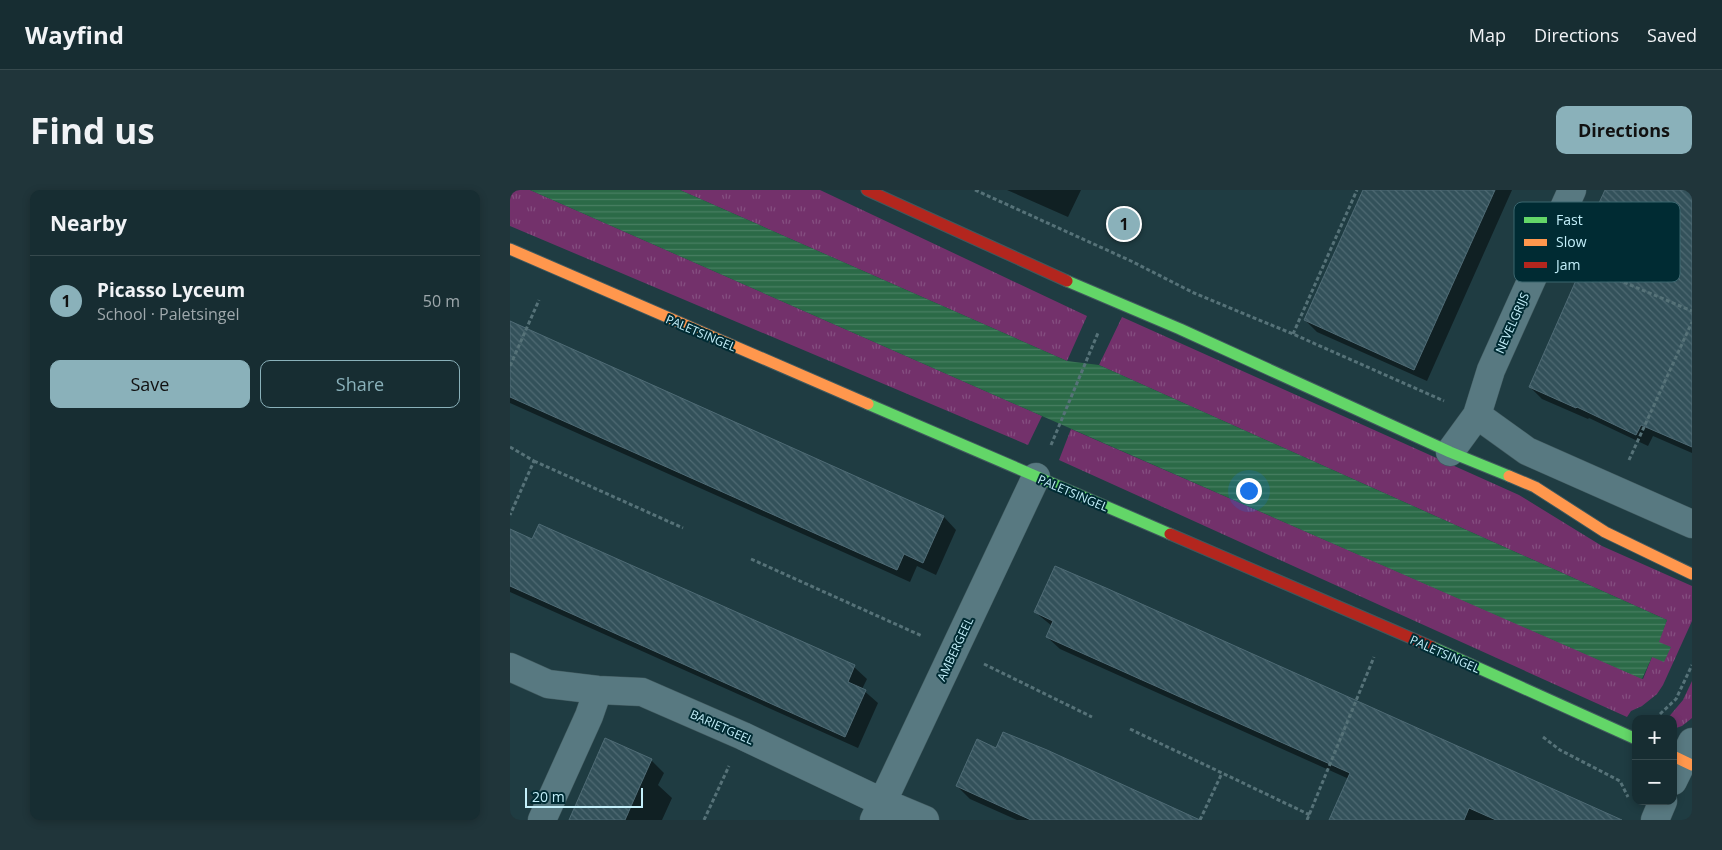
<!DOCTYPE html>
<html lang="en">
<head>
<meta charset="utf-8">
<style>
	:root { --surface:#172d32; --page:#20353a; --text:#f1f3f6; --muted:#9ea8ac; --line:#36494d; --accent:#8ab1ba }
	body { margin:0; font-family:"Open Sans",sans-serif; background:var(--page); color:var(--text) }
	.controls { position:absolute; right:15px; bottom:15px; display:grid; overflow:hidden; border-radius:10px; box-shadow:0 2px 8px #0003 }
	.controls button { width:45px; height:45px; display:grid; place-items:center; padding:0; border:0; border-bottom:1px solid var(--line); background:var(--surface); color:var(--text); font:25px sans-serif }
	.scale { position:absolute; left:15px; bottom:12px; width:118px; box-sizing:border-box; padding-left:5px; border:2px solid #c4f0fb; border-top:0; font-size:14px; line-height:18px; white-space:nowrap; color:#c4f0fb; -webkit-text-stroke:4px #002b33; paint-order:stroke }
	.you { position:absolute; left:738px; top:300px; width:18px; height:18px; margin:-12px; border:4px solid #fff; border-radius:50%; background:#1a73e8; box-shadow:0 0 0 8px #1a73e833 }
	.badge { display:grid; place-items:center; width:32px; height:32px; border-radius:50%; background:var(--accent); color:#111; font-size:16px; font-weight:700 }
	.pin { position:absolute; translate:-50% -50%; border:2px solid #fff; box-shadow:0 1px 5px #0006 }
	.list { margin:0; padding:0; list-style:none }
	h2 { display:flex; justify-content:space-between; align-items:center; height:65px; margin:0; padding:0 20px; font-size:21px }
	h2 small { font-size:16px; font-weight:400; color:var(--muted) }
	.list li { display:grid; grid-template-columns:32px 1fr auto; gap:15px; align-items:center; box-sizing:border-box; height:90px; padding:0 20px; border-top:1px solid var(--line) }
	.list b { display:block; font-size:19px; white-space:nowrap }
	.list p { margin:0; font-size:16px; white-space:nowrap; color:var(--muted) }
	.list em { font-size:16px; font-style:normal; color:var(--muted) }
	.actions { display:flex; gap:10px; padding:15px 20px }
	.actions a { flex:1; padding:11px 0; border:1px solid var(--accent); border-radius:10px; text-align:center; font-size:18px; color:var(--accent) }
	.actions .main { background:var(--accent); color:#111 }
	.map { position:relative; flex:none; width:1182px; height:630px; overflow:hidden; border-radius:10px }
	header { display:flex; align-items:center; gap:30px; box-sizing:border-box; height:70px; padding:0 25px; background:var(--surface); border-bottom:1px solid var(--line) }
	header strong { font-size:24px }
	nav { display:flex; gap:28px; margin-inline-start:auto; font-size:18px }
	.intro { display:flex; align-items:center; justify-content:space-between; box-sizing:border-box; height:120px; padding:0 30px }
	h1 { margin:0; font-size:35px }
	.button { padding:12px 22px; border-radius:10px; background:var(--accent); color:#111; font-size:18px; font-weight:700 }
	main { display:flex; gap:30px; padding:0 30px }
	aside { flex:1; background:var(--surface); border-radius:10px; box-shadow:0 2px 8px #0003 }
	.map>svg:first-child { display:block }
	.grass { fill:url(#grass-tufts) }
	.water { fill:url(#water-rules) }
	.shadow { fill:#0007 }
	.building { fill:url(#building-back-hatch); stroke:#4f6b75 }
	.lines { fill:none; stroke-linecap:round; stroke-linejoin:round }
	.street-casing { stroke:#40595e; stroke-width:29 }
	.fast-casing { stroke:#40595e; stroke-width:13 }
	.slow-casing { stroke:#40595e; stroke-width:13 }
	.jam-casing { stroke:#40595e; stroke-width:13 }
	.path { stroke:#567278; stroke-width:3; stroke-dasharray:4 2.5; stroke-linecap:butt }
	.street { stroke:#587981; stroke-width:28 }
	.fast { stroke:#63d668; stroke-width:11 }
	.slow { stroke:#ff974d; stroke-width:11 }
	.jam { stroke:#b3261e; stroke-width:11 }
	.labels { text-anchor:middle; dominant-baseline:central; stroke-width:4; stroke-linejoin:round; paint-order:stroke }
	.street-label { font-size:12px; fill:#c4f0fb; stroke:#002b33 }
	.key { fill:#002b33; stroke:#3b666f; stroke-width:1 }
	.key-label { font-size:14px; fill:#c4f0fb }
</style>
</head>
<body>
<header>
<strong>Wayfind</strong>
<nav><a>Map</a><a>Directions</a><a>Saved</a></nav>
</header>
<div class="intro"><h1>Find us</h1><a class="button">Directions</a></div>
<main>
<aside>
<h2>Nearby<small></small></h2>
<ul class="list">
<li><span class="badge">1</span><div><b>Picasso Lyceum</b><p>School · Paletsingel</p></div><em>50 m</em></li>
</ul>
<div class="actions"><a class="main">Save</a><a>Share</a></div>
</aside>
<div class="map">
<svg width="1182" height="630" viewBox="0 0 1182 630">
	<defs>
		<pattern id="grass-tufts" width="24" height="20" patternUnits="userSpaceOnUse" patternTransform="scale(1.25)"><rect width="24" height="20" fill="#73316b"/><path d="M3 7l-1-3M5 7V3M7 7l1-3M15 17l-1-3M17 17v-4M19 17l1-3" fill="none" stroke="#854f81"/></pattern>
		<pattern id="water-rules" width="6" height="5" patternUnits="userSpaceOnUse" patternTransform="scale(1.25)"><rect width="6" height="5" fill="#2b6a47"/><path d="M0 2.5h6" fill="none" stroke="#488062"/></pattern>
		<pattern id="building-back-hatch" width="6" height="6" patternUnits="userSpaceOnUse" patternTransform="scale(1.25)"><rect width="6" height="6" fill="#33515a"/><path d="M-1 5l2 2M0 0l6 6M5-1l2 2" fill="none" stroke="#4f6a73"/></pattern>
	</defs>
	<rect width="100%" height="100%" fill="#1f3c42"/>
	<path class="grass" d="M0,0H20L532,226L518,255L0,36Z
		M170,0H310L577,126L557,171Z
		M612,127L1009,305L1092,356L1182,396V431L1153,495L1147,504L1132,516L1121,521L1117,527L549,270L561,239L1133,489L1157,430L589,175Z
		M1182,491V528L1172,536L1163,539V529H1157L1173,510Z"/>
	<path class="water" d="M20,0H170L557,171L589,175L1157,430L1149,452L1161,457L1154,472L1142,467L1132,489L532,226Z"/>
	<path class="shadow" d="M497,0H571L558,27Z
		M853,0H1002L917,191L807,142L795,130Z
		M1095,0H1182V263L1143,246L1138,256L1079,228L1078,229L1032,209L1020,197L1075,73L1066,65Z
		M0,132L434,327L446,340L426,385L407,376L400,392L0,213Z
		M0,351L344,477L357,489L352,499L368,513L348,558L0,402Z
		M525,422L1085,630H820L839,589L550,459L537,447L542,436Z
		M486,560L683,630H507L460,609L447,596Z
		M141,570L154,583L148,595L162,608L152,630H60Z"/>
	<path class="building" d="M853,0H985L904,180L794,130Z
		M1095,0H1182V257L1131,235L1126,245L1067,217L1066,218L1019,197L1075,70L1065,65Z
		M0,131L434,326L413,373L394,364L387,380L0,207Z
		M29,334L345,475L338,492L356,500L335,547L0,396V339L22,349Z
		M545,376L596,398L1112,630H986L959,618L954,630H819L840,583L536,447L543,431L524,422Z
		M493,542L537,560L690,630H521L446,596L467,549L486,558Z
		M95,548L142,569L129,598L115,630H59Z"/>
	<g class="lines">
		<defs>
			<path id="street" d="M967,225L1017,261L1182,334
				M940,262L967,225L981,180L1062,0
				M0,477L38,494L88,500L132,502L233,546L372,612L415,630
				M1163,591L1182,552
				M32,630L79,526L88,500
				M364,630L526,287
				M1145,630L1153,611"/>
			<path id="fast" d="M557,91L670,139L940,262L999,286
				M358,214L660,344
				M922,457L1126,549"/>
			<path id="slow" d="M0,59L358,214
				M999,286L1025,297L1095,342L1182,384
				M1163,566L1182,575"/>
			<path id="jam" d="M357,0L557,91
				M660,344L922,457"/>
		</defs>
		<use href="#street" class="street-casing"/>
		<use href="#fast" class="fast-casing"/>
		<use href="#slow" class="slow-casing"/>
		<use href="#jam" class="jam-casing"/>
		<path class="path" d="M465,0L621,71L684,103L783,144L934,211
			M1066,72L1182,121
			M783,144L847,0
			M0,176L29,110
			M541,255L588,143
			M0,257L24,271L0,325
			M1119,270L1182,132
			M24,271L173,338
			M241,369L412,446
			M474,474L582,527
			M1150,524L1166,509L1182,475
			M620,539L800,625
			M1033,547L1050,560L1110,591L1118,607
			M194,630L219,576
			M690,630L712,583
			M797,630L864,467"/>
		<use href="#street" class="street"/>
		<use href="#fast" class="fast"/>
		<use href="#slow" class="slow"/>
		<use href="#jam" class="jam"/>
	</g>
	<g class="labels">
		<g class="street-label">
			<text transform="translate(1002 133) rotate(-66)">NEVELGRIJS</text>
			<text transform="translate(191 143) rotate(23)">PALETSINGEL</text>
			<text transform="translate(563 303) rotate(23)">PALETSINGEL</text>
			<text transform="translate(445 459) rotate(-65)">AMBERGEEL</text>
			<text transform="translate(935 464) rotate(24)">PALETSINGEL</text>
			<text transform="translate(212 537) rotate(24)">BARIETGEEL</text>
		</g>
	</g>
	<rect x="1004" y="12" width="166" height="80" rx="8" class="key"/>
	<rect x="1014" y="27" width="23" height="6" fill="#63d668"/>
	<rect x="1014" y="49" width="23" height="7" fill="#ff974d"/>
	<rect x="1014" y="72" width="23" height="6" fill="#b3261e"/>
	<g class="key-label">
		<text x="1046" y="35">Fast</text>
		<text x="1046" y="57">Slow</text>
		<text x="1046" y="80">Jam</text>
	</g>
</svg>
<div class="controls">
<button>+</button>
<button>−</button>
</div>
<div class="scale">20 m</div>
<div class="you"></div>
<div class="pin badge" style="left:614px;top:34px">1</div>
</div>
</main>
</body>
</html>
